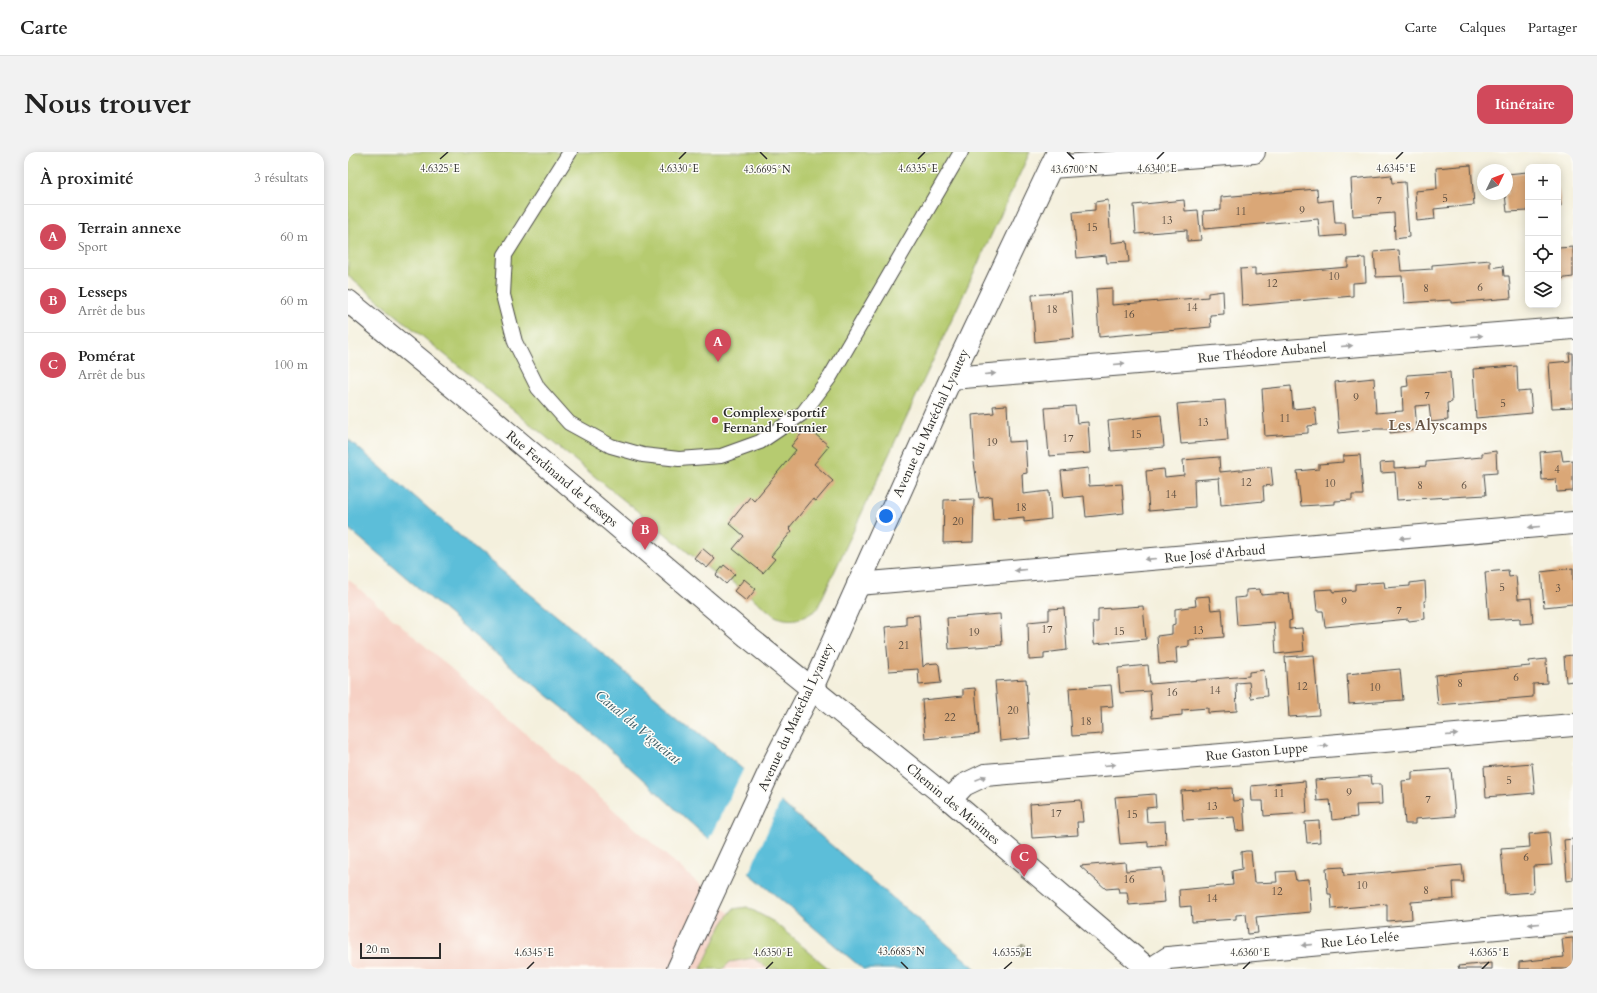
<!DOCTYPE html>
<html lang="fr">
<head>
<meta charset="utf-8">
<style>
	:root { --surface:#fff; --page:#f2f2f2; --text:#222; --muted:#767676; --line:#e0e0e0; --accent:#d1495b }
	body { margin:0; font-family:Cardo,serif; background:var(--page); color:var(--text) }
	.controls { position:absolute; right:12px; top:12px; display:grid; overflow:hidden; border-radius:8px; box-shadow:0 2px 10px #0003 }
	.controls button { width:36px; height:36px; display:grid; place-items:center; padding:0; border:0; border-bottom:1px solid var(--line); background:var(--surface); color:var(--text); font:20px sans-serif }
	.compass { position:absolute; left:1129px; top:12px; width:36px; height:36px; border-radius:50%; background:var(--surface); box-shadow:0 2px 10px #0003; rotate:47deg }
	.scale { position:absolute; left:12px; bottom:10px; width:81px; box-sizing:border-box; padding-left:4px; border:2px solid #2b2b2b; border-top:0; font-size:11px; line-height:14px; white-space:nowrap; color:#2b2b2b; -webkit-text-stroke:3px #fdfcf7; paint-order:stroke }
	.you { position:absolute; left:538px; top:364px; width:14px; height:14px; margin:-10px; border:3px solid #fff; border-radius:50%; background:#1a73e8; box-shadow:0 0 0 6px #1a73e833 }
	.badge { display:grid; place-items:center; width:26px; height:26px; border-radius:50%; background:var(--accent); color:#fff; font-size:13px; font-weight:700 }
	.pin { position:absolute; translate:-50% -33px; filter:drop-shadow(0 1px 2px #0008) }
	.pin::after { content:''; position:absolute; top:21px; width:14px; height:12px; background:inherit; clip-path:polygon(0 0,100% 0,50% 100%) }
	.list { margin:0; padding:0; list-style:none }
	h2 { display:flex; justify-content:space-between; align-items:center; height:52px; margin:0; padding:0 16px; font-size:17px }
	h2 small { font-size:13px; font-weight:400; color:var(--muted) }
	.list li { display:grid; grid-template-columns:26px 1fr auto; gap:12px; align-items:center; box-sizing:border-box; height:64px; padding:0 16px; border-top:1px solid var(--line) }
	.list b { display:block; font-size:15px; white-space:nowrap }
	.list p { margin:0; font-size:13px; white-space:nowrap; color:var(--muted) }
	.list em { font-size:13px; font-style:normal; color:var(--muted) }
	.icon { flex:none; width:22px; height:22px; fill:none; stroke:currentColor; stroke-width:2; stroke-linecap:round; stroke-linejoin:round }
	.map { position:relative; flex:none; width:1225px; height:817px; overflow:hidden; border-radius:12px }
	header { display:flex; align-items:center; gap:24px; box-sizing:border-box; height:56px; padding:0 20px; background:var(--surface); border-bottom:1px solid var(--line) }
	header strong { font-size:19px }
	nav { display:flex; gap:22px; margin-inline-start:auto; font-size:14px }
	.intro { display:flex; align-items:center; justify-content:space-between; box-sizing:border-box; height:96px; padding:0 24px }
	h1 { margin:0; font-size:28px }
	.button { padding:10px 18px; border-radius:12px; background:var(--accent); color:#fff; font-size:14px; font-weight:700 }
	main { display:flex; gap:24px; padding:0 24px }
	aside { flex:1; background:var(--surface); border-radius:12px; box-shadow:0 2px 10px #0003 }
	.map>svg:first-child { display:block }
	.built { fill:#f6d1c5 }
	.green { fill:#b6cb6f; stroke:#707b4d }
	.water { fill:#5bbed9; stroke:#437482 }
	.pier { fill:#f4f0dd }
	.building { fill:#daa777 }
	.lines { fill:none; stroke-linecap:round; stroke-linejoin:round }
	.lane-casing { stroke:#494946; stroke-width:16 }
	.street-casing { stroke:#494946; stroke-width:24 }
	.secondary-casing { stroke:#494946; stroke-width:24 }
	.lane { stroke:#fff; stroke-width:14 }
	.street { stroke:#fff; stroke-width:22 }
	.secondary { stroke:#fff; stroke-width:22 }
	.tree { fill:#9d9e86 }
	.oneway { fill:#a0a0a0 }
	.ticks { fill:none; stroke:#2b2b2b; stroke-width:1.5 }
	.poi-dot { fill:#d1495b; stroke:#fdfcf7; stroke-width:1.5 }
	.labels { text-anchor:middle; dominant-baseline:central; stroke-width:3; stroke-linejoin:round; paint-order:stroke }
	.number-label { font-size:11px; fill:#574a3e }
	.street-label { font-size:13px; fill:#2b2b2b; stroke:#fdfcf7 }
	.poi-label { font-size:13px; font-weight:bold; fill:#2b2b2b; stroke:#fdfcf7; text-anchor:start }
	.water-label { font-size:14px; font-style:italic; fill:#3c5e68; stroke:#fdfcf7 }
	.quarter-label { font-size:15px; font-weight:bold; fill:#685646; stroke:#fdfcf7 }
	.ticks-label { font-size:10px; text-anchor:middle; fill:#2b2b2b; stroke:#fdfcf7; stroke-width:3; stroke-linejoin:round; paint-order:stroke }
</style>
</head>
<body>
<header>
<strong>Carte</strong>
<nav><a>Carte</a><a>Calques</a><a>Partager</a></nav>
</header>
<div class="intro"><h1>Nous trouver</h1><a class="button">Itinéraire</a></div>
<main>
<aside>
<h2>À proximité<small>3 résultats</small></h2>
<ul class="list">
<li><span class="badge">A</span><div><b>Terrain annexe</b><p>Sport</p></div><em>60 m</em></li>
<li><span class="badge">B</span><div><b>Lesseps</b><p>Arrêt de bus</p></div><em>60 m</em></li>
<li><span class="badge">C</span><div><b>Pomérat</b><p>Arrêt de bus</p></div><em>100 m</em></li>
</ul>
</aside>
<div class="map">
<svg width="1225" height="817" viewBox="0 0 1225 817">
	<rect width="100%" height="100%" fill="#fdfcf7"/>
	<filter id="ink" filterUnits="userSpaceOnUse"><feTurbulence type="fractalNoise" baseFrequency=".025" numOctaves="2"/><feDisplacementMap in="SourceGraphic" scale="8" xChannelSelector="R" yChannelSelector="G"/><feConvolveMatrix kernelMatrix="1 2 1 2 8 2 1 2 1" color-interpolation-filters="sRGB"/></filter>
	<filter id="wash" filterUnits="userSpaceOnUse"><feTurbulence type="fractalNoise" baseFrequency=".012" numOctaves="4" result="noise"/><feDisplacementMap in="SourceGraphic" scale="16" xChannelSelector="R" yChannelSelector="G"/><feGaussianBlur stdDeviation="0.9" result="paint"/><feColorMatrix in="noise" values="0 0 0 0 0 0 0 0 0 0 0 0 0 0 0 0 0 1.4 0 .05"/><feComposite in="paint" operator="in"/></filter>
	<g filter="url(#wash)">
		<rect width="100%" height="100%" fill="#f4f0dd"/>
		<path class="built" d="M0,427L357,737L438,817H0Z"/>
		<path class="green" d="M0,0H682L469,457C456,467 443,471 427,464L381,427L386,421L376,414L368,423L0,124Z
			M399,755L426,770L481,817H421L405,806L382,810L375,817H353L374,773L385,757Z"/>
		<path class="water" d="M0,287L126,396L378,603L628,817H515L356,683L224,563L148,502L0,376Z"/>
		<path class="pier" d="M396,616L433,649L400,723L360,689Z"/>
		<g id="blocks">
			<path class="building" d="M1123,13L1126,53L1086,57L1087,67L1069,69L1067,39L1089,37L1088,16Z
				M1179,20L1180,59L1159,60L1157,42H1159V22Z
				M1043,23L1044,31L1057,30L1061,85L1047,87L1046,61L1005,64L1003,27Z
				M1210,35L1213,54H1210Z
				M969,37L970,50L985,48L987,71H997L998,83L972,85L970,67L856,77L855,59L873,58V45Z
				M760,48L763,91L779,89L781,110L759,111L758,103L729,106L725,60L747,58V50Z
				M836,48L837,59L850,58L853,88L839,89V78L788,82L786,53Z
				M1225,95V125L1210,127V96Z
				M1051,98L1053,119L1084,117V113L1142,108V116L1155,114L1156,124H1161L1163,146L1103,151V148L1056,151L1054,124L1028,125L1026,100Z
				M1017,106L1018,130L1005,131V144L894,154L892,117L907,116V123L1000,115V107Z
				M764,136V153L860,145V141L875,139L876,162L862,163L863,175L751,185L748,137Z
				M723,140L726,186L687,190L684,143Z
				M1221,201H1225V255L1204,256L1201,211L1222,209Z
				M1169,214L1170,240L1182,239L1184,261L1128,266L1125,217Z
				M1102,220L1104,250L1099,251L1100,268L1083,270L1081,253L1067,254L1069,278L1042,281V277H1028L991,281L987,230L1026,226L1028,261L1040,260L1055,259L1054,235L1060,234L1059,223Z
				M943,234L945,257L967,255L969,273L960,274V281L917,284L914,237Z
				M877,248L880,288L833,292L829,252Z
				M659,253L661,290L677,289L679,321L674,322L675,342L701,339L703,367L676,370V365L645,368L643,344L631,346L626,310L627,309L624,263L646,261L645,254Z
				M727,254L729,271L740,270L742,301L701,304L697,256Z
				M813,263L816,295L763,299L760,269Z
				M459,275L481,294L466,312L485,329L468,349L465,347L441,376L444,379L423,404L427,407L415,421L385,397L396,384L381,371L402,345L406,349L448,298L443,294Z
				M1213,298L1215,309L1225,308V339L1209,340L1208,327L1194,328L1192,300Z
				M1148,299L1149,321L1136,322L1138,343L1049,348L1047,320L1033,321L1032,311L1046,310V316L1078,314V310L1134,305V301Z
				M1012,303L1015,343H1004V348L987,349V352L953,354L949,319L971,317V312L995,310V304Z
				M871,305L872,320L923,315L925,333L915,334L916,349L873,353L871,326L846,328L847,355L801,359L798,319L816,317L817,325L836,323L835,308Z
				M740,316L741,334L774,332L776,361L738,365L736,344L716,346L713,319Z
				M626,347L625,390L595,391L596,348Z
				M354,396L367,407L359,416L346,406Z
				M376,413L387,422L378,432L368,423Z
				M1225,416V452L1196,455L1193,420Z
				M1160,418L1161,425L1168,424L1170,447L1183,446L1185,471L1172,472V466L1141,468L1137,420Z
				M396,427L408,437L398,449L386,439Z
				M1077,429L1078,449H1076L1077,467L1061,469L1060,467L977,475L975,459H969L967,438L985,437V440L1007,438V432L1036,430L1037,436L1062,434V431Z
				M912,437L913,443L941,441L944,468L941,469V477L954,476L956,499L928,502L926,470L889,473L887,446L898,445V438Z
				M861,444L863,458L874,457L876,485L841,488V494L828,496L829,511L811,512L809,484L824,482V473L827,472V457L848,454L847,445Z
				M795,454L798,487L746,492L745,470H750V457Z
				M716,456L719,498L696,501V507L681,508L680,470L701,468V457Z
				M652,462L654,493L601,497L599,466Z
				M571,463L575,515L578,512L589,511L591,513L593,531L571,533L570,517L541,519L537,475L558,473V464Z
				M966,503L971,563L941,565L937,505Z
				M1225,503V529L1218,530L1216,504Z
				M1198,507L1199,531L1185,532V545L1090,553L1087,523L1182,514L1181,509Z
				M800,513L802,532L901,524V520L916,518L919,544L903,546L901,530L888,531L889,559L860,561V556L834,558V563L804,566L802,539L772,541L770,516Z
				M1052,517L1055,548L1001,552L999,522Z
				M678,527L682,586L652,589L647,529Z
				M763,533L765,554L753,555L754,582L724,584L721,536Z
				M627,536L631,582L577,587L574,548L615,544V537Z
				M1184,611L1187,641L1138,645L1136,615Z
				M1103,617L1107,664L1067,667V672H1057L1054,629L1064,628V620Z
				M1023,624L1024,632H1033L1034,652L1008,653L1009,665L984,668L982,648L969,649L967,628Z
				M957,629L959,661L916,664L915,649H904L903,634Z
				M884,636L885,649L895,648L897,678L888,679L886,665L835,668L833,639Z
				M807,642L808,655L798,656L799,670L817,669L818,693L800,695V690L772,692L767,645Z
				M733,648L735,670H729L730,683L684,686L682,652Z
				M971,669L972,690L959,691L957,670Z
				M1201,680L1204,713L1185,714L1186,740L1157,742L1153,697L1182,695L1181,682Z
				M1225,687V728L1219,729L1216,688Z
				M898,699H903L906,731L929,730L928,720L946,719L948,728L961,727L963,760L908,765L910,781L900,782L898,762L888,763V767L844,770L843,754L832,755L831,738L885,733L884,719L894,717L893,700Z
				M777,710L778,719L814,716L817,750L781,753L779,740H771L770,736L758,737L732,714Z
				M1114,713L1116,730H1105L1106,747L1063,750L1064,767L1039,769V752L984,757L983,742H980L978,716L995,715L996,724Z
				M1225,786V817H1171V810L1216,805L1214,787Z
				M1144,811V817H1111L1110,814Z"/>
		</g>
	</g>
	<g filter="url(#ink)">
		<use href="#blocks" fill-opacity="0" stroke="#494946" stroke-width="1"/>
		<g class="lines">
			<defs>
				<path id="lane" d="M222,0L157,103L155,143L167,190L190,236L221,271L263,294L295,303L331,307L373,304L412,290L455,261L482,225L613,0"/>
				<path id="street" d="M703,15L906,0
					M0,149L126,252L400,485L602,648L800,817
					M603,226L1225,176
					M510,432L1225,371
					M602,648L616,633L637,623L1225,573
					M803,817L820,806L1225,769"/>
				<path id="secondary" d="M330,817L422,618L464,536L603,226L710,0"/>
			</defs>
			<use href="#lane" class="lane-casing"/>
			<use href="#street" class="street-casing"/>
			<use href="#secondary" class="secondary-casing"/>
			<use href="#lane" class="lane"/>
			<use href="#street" class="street"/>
			<use href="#secondary" class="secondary"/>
		</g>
		<circle class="tree" cx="673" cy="799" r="6"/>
		<defs><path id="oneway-solid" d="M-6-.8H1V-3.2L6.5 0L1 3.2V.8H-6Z"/></defs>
		<g class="oneway">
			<use href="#oneway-solid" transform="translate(1129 184) rotate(-5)"/>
			<use href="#oneway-solid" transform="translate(999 194) rotate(-5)"/>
			<use href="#oneway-solid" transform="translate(772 212) rotate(-5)"/>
			<use href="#oneway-solid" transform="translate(642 222) rotate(-5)"/>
			<use href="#oneway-solid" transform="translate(1186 375) rotate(175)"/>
			<use href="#oneway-solid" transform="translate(1057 386) rotate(175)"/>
			<use href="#oneway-solid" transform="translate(802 407) rotate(175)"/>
			<use href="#oneway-solid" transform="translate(672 418) rotate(175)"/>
			<use href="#oneway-solid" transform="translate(1104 583) rotate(-5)"/>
			<use href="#oneway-solid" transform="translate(975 594) rotate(-5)"/>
			<use href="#oneway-solid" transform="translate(762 613) rotate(-5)"/>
			<use href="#oneway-solid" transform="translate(633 626) rotate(-22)"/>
			<use href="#oneway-solid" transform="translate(1186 772) rotate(175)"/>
			<use href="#oneway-solid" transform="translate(959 793) rotate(175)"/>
		</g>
	</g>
	<path class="ticks" d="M412,0L419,7M719,0L726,7M92,7L100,0M331,7L338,0M570,7L577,0M809,7L816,0M1048,7L1055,0M553,810L560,817M179,817L186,810M418,817L425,810M656,817L664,810M895,817L902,810M1134,817L1141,810"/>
	<circle class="poi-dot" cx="367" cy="268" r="4"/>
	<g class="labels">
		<g class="number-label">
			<text x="1097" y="46">5</text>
			<text x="1031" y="48">7</text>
			<text x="954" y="58">9</text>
			<text x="893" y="59">11</text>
			<text x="819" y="68">13</text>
			<text x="744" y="75">15</text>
			<text x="986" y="124">10</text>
			<text x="924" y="131">12</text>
			<text x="1132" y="135">6</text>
			<text x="1078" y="136">8</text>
			<text x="844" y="155">14</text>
			<text x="704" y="157">18</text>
			<text x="781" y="162">16</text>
			<text x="1079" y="243">7</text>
			<text x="1008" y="245">9</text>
			<text x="1155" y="251">5</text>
			<text x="937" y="266">11</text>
			<text x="855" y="270">13</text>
			<text x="788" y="282">15</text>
			<text x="720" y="286">17</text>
			<text x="644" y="290">19</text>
			<text x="1209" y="317">4</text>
			<text x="898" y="330">12</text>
			<text x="982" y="331">10</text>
			<text x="1072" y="333">8</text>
			<text x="1116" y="333">6</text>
			<text x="823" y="342">14</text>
			<text x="673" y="355">18</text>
			<text x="610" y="369">20</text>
			<text x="1154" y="435">5</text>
			<text x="1210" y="436">3</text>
			<text x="996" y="449">9</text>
			<text x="1051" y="458">7</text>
			<text x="699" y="477">17</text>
			<text x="850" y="478">13</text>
			<text x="771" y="479">15</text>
			<text x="626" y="480">19</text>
			<text x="556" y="493">21</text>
			<text x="1168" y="525">6</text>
			<text x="1112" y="531">8</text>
			<text x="954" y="534">12</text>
			<text x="1027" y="535">10</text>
			<text x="867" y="538">14</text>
			<text x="824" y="540">16</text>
			<text x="665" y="558">20</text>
			<text x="602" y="565">22</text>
			<text x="738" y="569">18</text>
			<text x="1161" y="628">5</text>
			<text x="1001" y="640">9</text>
			<text x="931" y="641">11</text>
			<text x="1080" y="647">7</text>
			<text x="864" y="654">13</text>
			<text x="708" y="661">17</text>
			<text x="784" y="662">15</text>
			<text x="1178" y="705">6</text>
			<text x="781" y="727">16</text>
			<text x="1014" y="733">10</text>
			<text x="1078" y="738">8</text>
			<text x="929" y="739">12</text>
			<text x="864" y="746">14</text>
		</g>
		<g class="street-label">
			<text transform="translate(914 201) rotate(-5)">Rue Théodore Aubanel</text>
			<text transform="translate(583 271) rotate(-65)">Avenue du Maréchal Lyautey</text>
			<text transform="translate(214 327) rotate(40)">Rue Ferdinand de Lesseps</text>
			<text transform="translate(867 402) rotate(-5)">Rue José d'Arbaud</text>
			<text transform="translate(448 565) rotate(-65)">Avenue du Maréchal Lyautey</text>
			<text transform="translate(909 600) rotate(-5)">Rue Gaston Luppe</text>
			<text transform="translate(605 652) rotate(40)">Chemin des Minimes</text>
			<text transform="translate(1012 788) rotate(-5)">Rue Léo Lelée</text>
		</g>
		<g class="poi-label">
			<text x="375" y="261">Complexe sportif<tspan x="375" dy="15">Fernand Fournier</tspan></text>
		</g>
		<g class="water-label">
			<text transform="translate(290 575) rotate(40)">Canal du Vigueirat</text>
		</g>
		<g class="quarter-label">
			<text x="1090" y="273">Les Alyscamps</text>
		</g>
	</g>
	<g class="ticks-label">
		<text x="570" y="20">4.6335°E</text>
		<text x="92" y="20">4.6325°E</text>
		<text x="331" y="20">4.6330°E</text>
		<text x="809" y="20">4.6340°E</text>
		<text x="1048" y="20">4.6345°E</text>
		<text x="419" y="21">43.6695°N</text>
		<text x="726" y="21">43.6700°N</text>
		<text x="553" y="803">43.6685°N</text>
		<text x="186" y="804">4.6345°E</text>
		<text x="425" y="804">4.6350°E</text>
		<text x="664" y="804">4.6355°E</text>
		<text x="902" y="804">4.6360°E</text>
		<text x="1141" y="804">4.6365°E</text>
	</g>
</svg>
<div class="controls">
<button>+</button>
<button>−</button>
<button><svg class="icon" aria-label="locate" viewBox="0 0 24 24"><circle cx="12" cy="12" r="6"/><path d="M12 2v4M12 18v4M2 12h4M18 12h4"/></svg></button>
<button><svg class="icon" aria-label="layers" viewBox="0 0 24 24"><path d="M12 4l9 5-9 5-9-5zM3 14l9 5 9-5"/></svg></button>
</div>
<svg class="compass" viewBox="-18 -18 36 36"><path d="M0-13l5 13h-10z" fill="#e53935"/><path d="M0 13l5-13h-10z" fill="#767676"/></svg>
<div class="scale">20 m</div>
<div class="you"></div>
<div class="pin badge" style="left:370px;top:210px">A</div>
<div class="pin badge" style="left:297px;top:398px">B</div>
<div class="pin badge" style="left:676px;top:725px">C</div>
</div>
</main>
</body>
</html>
